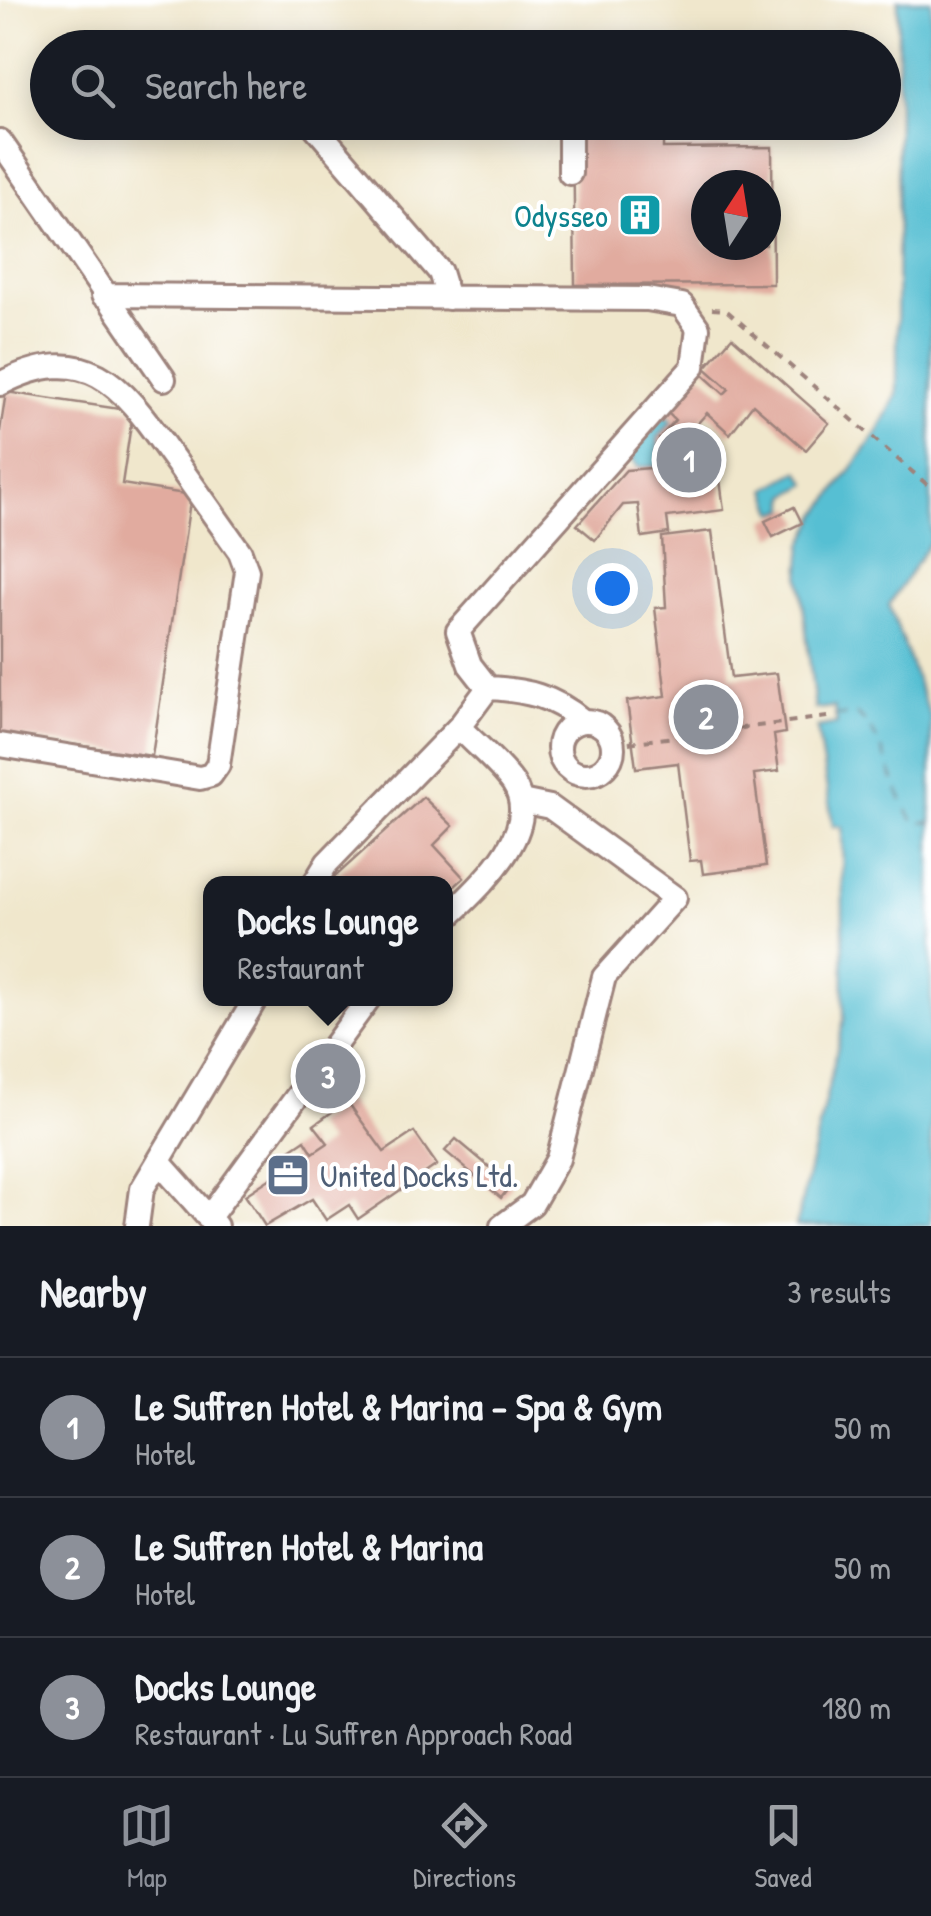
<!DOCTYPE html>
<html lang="en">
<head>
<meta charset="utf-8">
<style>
	:root { --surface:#171b24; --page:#242831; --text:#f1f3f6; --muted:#9ea1a6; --line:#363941; --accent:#8c9099 }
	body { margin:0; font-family:"Patrick Hand",sans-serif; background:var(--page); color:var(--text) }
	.compass { position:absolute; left:691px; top:170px; width:90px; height:90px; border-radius:50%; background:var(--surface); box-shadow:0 5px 25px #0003; rotate:12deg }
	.you { position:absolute; left:612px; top:588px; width:35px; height:35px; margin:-25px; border:8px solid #fff; border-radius:50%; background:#1a73e8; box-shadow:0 0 0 15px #1a73e833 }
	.badge { display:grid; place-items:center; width:65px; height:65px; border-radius:50%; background:var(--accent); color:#fff; font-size:32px; font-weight:700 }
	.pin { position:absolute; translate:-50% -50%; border:5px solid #fff; box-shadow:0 2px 10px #0006 }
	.popup { position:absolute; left:203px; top:876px; width:250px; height:130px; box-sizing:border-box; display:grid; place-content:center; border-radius:20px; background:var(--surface); filter:drop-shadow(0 2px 8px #0005); font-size:32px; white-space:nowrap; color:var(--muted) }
	.popup b { font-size:38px; color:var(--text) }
	.popup::after { content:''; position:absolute; left:50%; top:100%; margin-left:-20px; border:20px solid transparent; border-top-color:var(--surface) }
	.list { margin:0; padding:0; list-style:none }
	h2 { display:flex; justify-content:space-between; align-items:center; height:130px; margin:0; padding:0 40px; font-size:42px }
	h2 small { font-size:32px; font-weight:400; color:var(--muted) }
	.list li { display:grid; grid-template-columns:65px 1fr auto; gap:30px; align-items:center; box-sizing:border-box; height:140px; padding:0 40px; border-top:2px solid var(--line) }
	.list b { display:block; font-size:38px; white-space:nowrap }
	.list p { margin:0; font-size:32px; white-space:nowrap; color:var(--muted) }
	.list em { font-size:32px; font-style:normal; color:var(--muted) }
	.icon { flex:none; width:55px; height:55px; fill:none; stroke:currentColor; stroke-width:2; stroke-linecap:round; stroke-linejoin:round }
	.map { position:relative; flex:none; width:931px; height:1226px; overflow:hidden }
	.search { position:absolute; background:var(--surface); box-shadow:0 5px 25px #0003; left:30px; right:30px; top:30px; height:110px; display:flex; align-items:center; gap:25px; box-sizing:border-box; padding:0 35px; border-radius:55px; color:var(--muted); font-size:38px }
	.sheet { height:550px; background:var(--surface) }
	nav { display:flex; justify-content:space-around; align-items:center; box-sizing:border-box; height:140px; border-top:2px solid var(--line); background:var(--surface); font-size:28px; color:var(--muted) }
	nav a { display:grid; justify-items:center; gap:5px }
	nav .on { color:var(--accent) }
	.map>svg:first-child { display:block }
	.water { fill:#56bfd3; stroke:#506f7f; stroke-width:2.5 }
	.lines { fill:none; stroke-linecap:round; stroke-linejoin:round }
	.ferry { stroke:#4f5f6e; stroke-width:2.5; stroke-dasharray:12 10; stroke-linecap:butt }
	.building { fill:#e1ab9f; fill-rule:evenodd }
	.minor-casing { stroke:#9d837c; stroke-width:28 }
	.path { stroke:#9d837c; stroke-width:4; stroke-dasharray:8 8; stroke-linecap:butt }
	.minor { stroke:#fff; stroke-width:22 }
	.labels { text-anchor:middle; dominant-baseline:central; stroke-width:8; stroke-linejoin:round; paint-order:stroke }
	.culture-label { font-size:32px; fill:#0d838f; stroke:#fff; text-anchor:end }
	.service-label { font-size:32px; fill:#4e5e75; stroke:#fff; text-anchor:start }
</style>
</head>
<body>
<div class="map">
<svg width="931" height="1226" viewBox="0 0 931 1226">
	<rect width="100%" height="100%" fill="#fff"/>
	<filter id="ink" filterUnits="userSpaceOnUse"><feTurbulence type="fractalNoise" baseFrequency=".01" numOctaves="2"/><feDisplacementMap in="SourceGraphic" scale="20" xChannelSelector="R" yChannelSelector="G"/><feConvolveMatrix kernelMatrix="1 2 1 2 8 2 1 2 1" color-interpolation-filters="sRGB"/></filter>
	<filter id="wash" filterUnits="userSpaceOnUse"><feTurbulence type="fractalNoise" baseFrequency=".0048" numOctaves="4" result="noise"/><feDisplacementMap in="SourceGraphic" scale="40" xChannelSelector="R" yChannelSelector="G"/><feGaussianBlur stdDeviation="2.25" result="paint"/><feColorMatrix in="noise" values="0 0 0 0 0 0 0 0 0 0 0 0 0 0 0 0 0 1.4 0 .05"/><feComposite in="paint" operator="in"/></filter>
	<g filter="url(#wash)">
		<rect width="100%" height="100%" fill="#f0e7cc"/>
		<path class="water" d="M898,0H931V541L889,605L931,719V1226H796L844,1019L842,827L833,826L817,728L837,724L834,707L815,709L800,577L803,544L818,515L878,432L897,394Z
			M665,415L672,422L658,438L660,466L638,467L629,456Z
			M799,471L808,484L787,496V509L775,513L767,489Z"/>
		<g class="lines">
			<path class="ferry" d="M834,716L857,714C889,742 890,789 915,823L931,822"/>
		</g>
		<g id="blocks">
			<path class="building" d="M573,122H649V135H663V148L772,147L773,284L575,285ZM706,185H766V245H706Z
				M732,337L829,423L806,450L753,404L730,434L707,413L678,445L679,453L716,449L724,510L667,517L669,533L642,537L638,504L623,505L595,540L577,525L626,470L662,467L659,439L675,420L667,412L701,373L724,394L729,389L705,368Z
				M6,392L133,411L122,484L191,495L152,756L0,734V431Z
				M794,507L802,523L773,537L765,521Z
				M712,531L731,678L777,673L785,733L774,735L779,771L754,774L766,866L703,874L701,860L690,861L678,763L636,768L627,701L666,696L655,608L666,607L662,537Z
				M423,797L453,826L434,845L464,878L446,894V884H327Z
				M347,1101L384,1152L414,1132L437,1165L358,1219L349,1205L326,1220L312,1199L265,1226L245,1195L294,1163L287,1152L305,1140L313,1153L328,1143L314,1125Z
				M456,1139L511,1185L501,1198L445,1151Z"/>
		</g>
	</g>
	<g filter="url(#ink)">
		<use href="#blocks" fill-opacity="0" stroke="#9d837c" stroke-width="2.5"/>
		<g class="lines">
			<defs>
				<path id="minor" d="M311,122L440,272L448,298
					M570,122V173
					M740,124V122
					M0,141L164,379
					M103,295L647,299L682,305L698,328L693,367L458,631L470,665L488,688C526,690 553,696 583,721
					M0,384C85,340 121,383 168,451C192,484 216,518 240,552L247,571L218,765L211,775L200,778L0,745
					M559 748a27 27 0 1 1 54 0a27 27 0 1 1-54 0Z
					M314,884L327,863L459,727L488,688
					M446,919C475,890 545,831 513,783C499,763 476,745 459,727
					M159,1162L216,1226
					M210,1216L369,998
					M137,1226L142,1189L256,998
					M502,1226L532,1204L558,1159L604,977L675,898L550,807L521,801"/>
			</defs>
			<use href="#minor" class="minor-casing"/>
			<path class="path" d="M712,309L726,310L931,488
				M613,745L834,716"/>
			<use href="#minor" class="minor"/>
		</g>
	</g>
	<defs>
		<symbol id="building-square" viewBox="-11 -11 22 22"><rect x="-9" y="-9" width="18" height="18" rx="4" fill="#0f9aa8" stroke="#fff"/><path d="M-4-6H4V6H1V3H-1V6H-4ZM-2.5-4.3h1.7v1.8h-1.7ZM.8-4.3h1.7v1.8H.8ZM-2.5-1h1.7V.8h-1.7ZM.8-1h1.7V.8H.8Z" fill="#fff"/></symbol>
		<symbol id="office-square" viewBox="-11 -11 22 22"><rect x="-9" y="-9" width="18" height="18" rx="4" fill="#5c6f8a" stroke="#fff"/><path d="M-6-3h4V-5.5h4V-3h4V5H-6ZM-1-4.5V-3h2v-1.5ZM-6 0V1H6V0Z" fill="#fff"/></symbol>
	</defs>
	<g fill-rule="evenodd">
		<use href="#building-square" x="615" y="190" width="50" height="50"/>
		<use href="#office-square" x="263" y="1150" width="50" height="50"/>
	</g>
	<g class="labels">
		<g class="culture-label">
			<text x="608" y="215">Odysseo</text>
		</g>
		<g class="service-label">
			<text x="320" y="1175">United Docks Ltd.</text>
		</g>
	</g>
</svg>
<svg class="compass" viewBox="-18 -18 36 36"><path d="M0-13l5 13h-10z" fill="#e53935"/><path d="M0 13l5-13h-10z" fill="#9ea1a6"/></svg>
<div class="you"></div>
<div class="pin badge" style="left:689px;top:460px">1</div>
<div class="pin badge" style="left:706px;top:717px">2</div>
<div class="pin badge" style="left:328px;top:1076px">3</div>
<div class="popup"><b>Docks Lounge</b>Restaurant</div>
<div class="search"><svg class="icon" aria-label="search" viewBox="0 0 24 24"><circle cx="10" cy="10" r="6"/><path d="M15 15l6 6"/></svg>Search here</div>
</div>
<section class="sheet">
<h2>Nearby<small>3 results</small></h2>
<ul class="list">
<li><span class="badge">1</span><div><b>Le Suffren Hotel &amp; Marina - Spa &amp; Gym</b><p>Hotel</p></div><em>50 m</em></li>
<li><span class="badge">2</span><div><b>Le Suffren Hotel &amp; Marina</b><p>Hotel</p></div><em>50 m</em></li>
<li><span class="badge">3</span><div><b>Docks Lounge</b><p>Restaurant · Lu Suffren Approach Road</p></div><em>180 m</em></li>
</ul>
</section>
<nav>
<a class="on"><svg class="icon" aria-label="map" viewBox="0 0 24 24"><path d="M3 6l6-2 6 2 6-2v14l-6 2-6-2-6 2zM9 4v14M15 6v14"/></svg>Map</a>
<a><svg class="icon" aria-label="directions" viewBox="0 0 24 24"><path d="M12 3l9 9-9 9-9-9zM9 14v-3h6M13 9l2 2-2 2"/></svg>Directions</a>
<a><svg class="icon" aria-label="saved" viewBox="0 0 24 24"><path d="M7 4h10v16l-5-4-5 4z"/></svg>Saved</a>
</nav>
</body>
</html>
